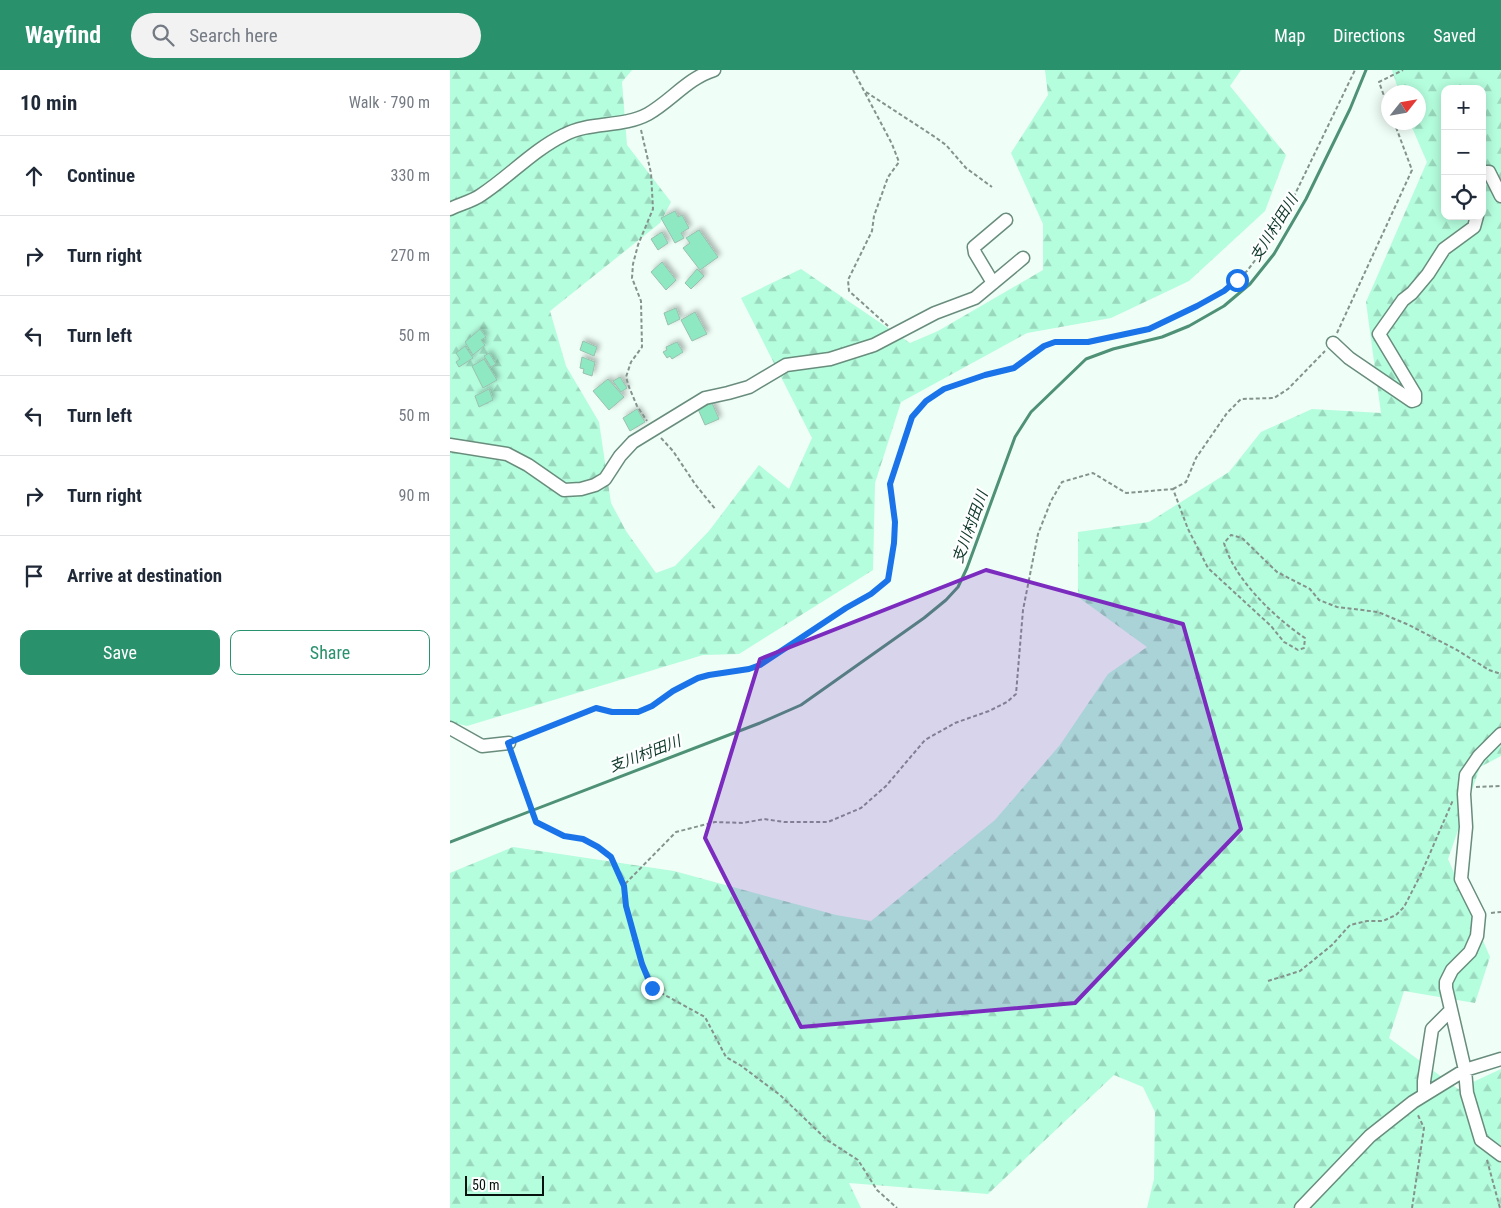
<!DOCTYPE html>
<html lang="en">
<head>
<meta charset="utf-8">
<style>
	:root { --surface:#fff; --page:#f2f2f3; --text:#1f2937; --muted:#747a83; --line:#e0e1e3; --accent:#2a916d }
	body { margin:0; font-family:"Roboto Condensed","Noto Sans JP",sans-serif; background:var(--page); color:var(--text) }
	.controls { position:absolute; right:15px; top:15px; display:grid; overflow:hidden; border-radius:10px; box-shadow:0 2px 12px #0003 }
	.controls button { width:45px; height:45px; display:grid; place-items:center; padding:0; border:0; border-bottom:1px solid var(--line); background:var(--surface); color:var(--text); font:25px sans-serif }
	.compass { position:absolute; left:931px; top:15px; width:45px; height:45px; border-radius:50%; background:var(--surface); box-shadow:0 2px 12px #0003; rotate:59deg }
	.scale { position:absolute; left:15px; bottom:12px; width:79px; box-sizing:border-box; padding-left:5px; border:2px solid #05120d; border-top:0; font-size:14px; line-height:18px; white-space:nowrap; color:#05120d; -webkit-text-stroke:4px #fff; paint-order:stroke }
	.stop { position:absolute; width:15px; height:15px; margin:-11px; border:4px solid #1a73e8; border-radius:50%; background:#fff }
	.stop.end { background:#1a73e8; border-color:#fff; box-shadow:0 1px 5px #0008 }
	.list { margin:0; padding:0; list-style:none }
	h2 { display:flex; justify-content:space-between; align-items:center; height:65px; margin:0; padding:0 20px; font-size:21px }
	h2 small { font-size:16px; font-weight:400; color:var(--muted) }
	.list li { display:grid; grid-template-columns:32px 1fr auto; gap:15px; align-items:center; box-sizing:border-box; height:80px; padding:0 20px; border-top:1px solid var(--line) }
	.list b { display:block; font-size:19px; white-space:nowrap }
	.list em { font-size:16px; font-style:normal; color:var(--muted) }
	.actions { display:flex; gap:10px; padding:15px 20px }
	.actions a { flex:1; padding:11px 0; border:1px solid var(--accent); border-radius:10px; text-align:center; font-size:18px; color:var(--accent) }
	.actions .main { background:var(--accent); color:#fff }
	.icon { flex:none; width:28px; height:28px; fill:none; stroke:currentColor; stroke-width:2; stroke-linecap:round; stroke-linejoin:round }
	.map { position:relative; flex:none; width:1051px; height:1138px; overflow:hidden }
	header { display:flex; align-items:center; gap:30px; box-sizing:border-box; height:70px; padding:0 25px; background:var(--accent); color:#fff }
	header strong { font-size:24px }
	nav { display:flex; gap:28px; margin-inline-start:auto; font-size:18px }
	.search { width:350px; height:45px; background:var(--page); display:flex; align-items:center; gap:12px; box-sizing:border-box; padding:0 18px; border-radius:28px; color:var(--muted); font-size:19px }
	main { display:flex }
	aside { flex:1; background:var(--surface) }
	.map>svg:first-child { display:block }
	.forest { fill:url(#forest-firs); fill-rule:evenodd }
	.lines { fill:none; stroke-linecap:round; stroke-linejoin:round }
	.stream { stroke:#4e9176; stroke-width:3 }
	.building { fill:#8ee9c3; stroke:#9abfae; filter:url(#shadow) }
	.minor-casing { stroke:#698d7d; stroke-width:15 }
	.path { stroke:#85938d; stroke-width:2; stroke-dasharray:4 2.5; stroke-linecap:butt }
	.minor { stroke:#fff; stroke-width:12 }
	.route { stroke:#1a73e8; stroke-width:6 }
	.marked { fill:#7b2cbf; fill-opacity:0.2; stroke:#7b2cbf; stroke-width:4; stroke-linejoin:round }
	.labels { text-anchor:middle; dominant-baseline:central; stroke-width:4.5; stroke-linejoin:round; paint-order:stroke }
	.water-label { font-size:15px; font-style:italic; fill:#0e3829; stroke:#fff }
</style>
</head>
<body>
<header>
<strong>Wayfind</strong>
<div class="search"><svg class="icon" aria-label="search" viewBox="0 0 24 24"><circle cx="10" cy="10" r="6"/><path d="M15 15l6 6"/></svg>Search here</div>
<nav><a>Map</a><a>Directions</a><a>Saved</a></nav>
</header>
<main>
<aside>
<h2>10 min<small>Walk · 790 m</small></h2>
<ul class="list">
<li><svg class="icon" aria-label="ahead" viewBox="0 0 24 24"><path d="M12 20V5M6 11l6-6 6 6"/></svg><div><b>Continue</b></div><em>330 m</em></li>
<li><svg class="icon" aria-label="right" viewBox="0 0 24 24"><path d="M7 20v-9h11M14 6l5 5-5 5"/></svg><div><b>Turn right</b></div><em>270 m</em></li>
<li><svg class="icon" aria-label="left" viewBox="0 0 24 24"><path d="M17 20v-9H6M10 6l-5 5 5 5"/></svg><div><b>Turn left</b></div><em>50 m</em></li>
<li><svg class="icon" aria-label="left" viewBox="0 0 24 24"><path d="M17 20v-9H6M10 6l-5 5 5 5"/></svg><div><b>Turn left</b></div><em>50 m</em></li>
<li><svg class="icon" aria-label="right" viewBox="0 0 24 24"><path d="M7 20v-9h11M14 6l5 5-5 5"/></svg><div><b>Turn right</b></div><em>90 m</em></li>
<li><svg class="icon" aria-label="arrive" viewBox="0 0 24 24"><path d="M6 21V4h12l-3 4 3 4H6"/></svg><div><b>Arrive at destination</b></div></li>
</ul>
<div class="actions"><a class="main">Save</a><a>Share</a></div>
</aside>
<div class="map">
<svg width="1051" height="1138" viewBox="0 0 1051 1138">
	<defs>
		<pattern id="forest-firs" width="22" height="20" patternUnits="userSpaceOnUse" patternTransform="scale(1.25)"><rect width="22" height="20" fill="#b4fddd"/><path d="M5 1l3.5 6h-7zM16 11l3.5 6h-7z" fill="#99d8bc"/></pattern>
		<filter id="shadow"><feDropShadow dx="3" dy="-3" stdDeviation="2.5" flood-color="#0004"/></filter>
	</defs>
	<rect width="100%" height="100%" fill="#effef7"/>
	<path class="forest" d="M0,0H182L172,12L177,75L221,132L210,153L100,241L116,296L149,352L161,433L176,461L206,503L225,496L259,461L309,395L339,419L362,368L291,228L351,199L460,273L488,261L593,200V154L561,83L598,25L595,0H791L780,16L836,85L815,141L739,211L661,248L577,263L451,332L425,413L423,500L289,584L253,585L17,656L0,652Z
		M942,0H1051V686L1030,697L998,789L1040,887L1025,933L954,921L939,968L1008,1019L1051,999V1138H697L704,1109L705,1042L693,1017L664,1005L538,1124L399,1113L411,1138H0V803L63,777L224,801L386,845L421,851L545,750L610,675L658,604L697,577L628,527V462L699,452L779,402L811,362L862,339L931,343L916,232L977,92L960,53L968,52V22H949ZM995,19H1032V146H995Z"/>
	<g class="lines">
		<path class="stream" d="M0,772L310,653L351,635L474,548L496,530L508,517L517,498L565,367L581,342L636,289L663,279L712,267L739,256L774,236L800,214L824,184L856,129L900,39L916,0"/>
	</g>
	<path class="building" d="M225,141L228,147L232,145L239,158L231,163L234,168L225,173L211,148Z
		M249,160L268,187L250,200L233,178L240,173L236,168Z
		M212,162L218,173L208,180L201,169Z
		M212,192L226,210L216,220L201,202Z
		M247,199L254,206L241,219L235,213Z
		M226,238L230,249L218,255L214,243Z
		M245,242L257,264L242,271L231,250Z
		M30,259L36,267L31,270L35,275L23,285L15,272Z
		M133,271L147,277L144,286L130,280Z
		M227,272L233,282L222,289L220,286L217,288L213,282L217,280L216,277Z
		M15,276L23,288L9,297L6,292L10,289L6,283Z
		M39,283L46,294L41,297L34,286Z
		M132,287L145,292L142,306L133,303L134,299L130,298Z
		M34,289L47,310L33,318L22,296Z
		M170,307L177,318L171,322L163,311Z
		M158,309L174,327L159,340L143,321Z
		M39,319L43,330L29,337L25,326Z
		M262,333L269,349L255,355L248,339Z
		M187,339L195,352L180,361L173,348Z"/>
	<g class="lines">
		<defs>
			<path id="minor" d="M1032,105L1035,102H1039L1051,126
				M0,139C10,134 23,131 31,125C60,106 83,80 114,65C140,51 172,58 198,44C221,31 238,8 264,0
				M543,213L525,183L524,177L556,150
				M883,273L899,288L962,331L965,330V324L929,264L953,230L962,223L978,204L994,179L1024,157L1027,146
				M0,375L57,384L78,395L114,420L131,419L145,415L155,409L170,386L183,372L255,328L278,323L299,317L336,295L380,289L424,275L485,243L525,228L573,188
				M0,658L32,676L59,673
				M1051,664L1029,686L1016,705L1014,724L1016,757L1011,809L1029,845L1027,866L1020,882L1002,900L996,912V918L1015,1000L1017,1023L1031,1070L1051,1085
				M974,1025V1011L982,959L1001,940
				M851,1138L920,1066L963,1032L1015,1000L1051,989"/>
		</defs>
		<use href="#minor" class="minor-casing"/>
		<path class="path" d="M403,0L442,74L449,92L438,107L424,146L422,161L398,210L399,221L438,256
			M416,22L485,67L496,75L516,98L542,117
			M938,37L929,12L953,0
			M191,60L201,103L203,139L188,175L183,194L182,208L191,231L192,277L181,292L176,307L179,317L187,336L197,351
			M887,263L962,100L944,52
			M211,368L223,381L245,414L266,440
			M723,419L736,412L746,388L777,343L791,329L824,328L838,319L875,281
			M70,668L146,638L162,642H188L202,636L223,621L248,609L259,605L299,599L310,595C337,577 365,558 393,540C409,530 425,522 438,510L444,473L445,451L441,414L462,347L476,331L494,319L535,305L564,298L594,276L605,272H638L699,259L747,237L774,221L797,201L819,172L835,145L905,0
			M63,684L86,752L113,766L133,769L148,777L161,787L174,815L226,762L265,752L293,753L314,749L334,752H378L411,738L436,716L475,670L505,653L539,641L557,632L566,624L573,540L588,464L601,431L612,412L643,403L676,423L723,419L738,459L758,498L821,556L834,572L848,580L854,578L855,568C825,548 784,509 774,473L781,465L792,468L827,502L860,519L869,530L887,537L928,542L959,555L1007,580L1039,600L1051,604
			M1026,717L1051,716
			M174,815L176,836L192,894L202,918L255,947L276,987L290,995L330,1025L377,1070L408,1090L427,1120L447,1138
			M1041,843L1051,842
			M818,911L850,901L882,875L900,855L917,851H933L946,845L954,837L971,804L1003,730
			M1037,1090L1050,1138
			M962,1138L974,1058L967,1043"/>
		<use href="#minor" class="minor"/>
	</g>
	<g class="lines">
		<path class="route" d="M202,918L192,894L176,836L174,816L161,787L148,777L133,769L114,766L86,752L58,673L146,638L162,642H188L202,636L223,621L248,608L259,605L299,599L310,595L396,538L421,524L438,510L444,473L445,452L440,414L462,347L476,331L494,319L535,305L564,298L594,276L605,272H638L699,259L747,236L774,221L787,210"/>
	</g>
	<path class="marked" d="M536,500L733,554L791,759L625,933L351,957L255,768L310,589Z"/>
	<g class="labels">
		<g class="water-label">
			<text transform="translate(824 158) rotate(-58)">支川村田川</text>
			<text transform="translate(520 457) rotate(-70)">支川村田川</text>
			<text transform="translate(195 684) rotate(-21)">支川村田川</text>
		</g>
	</g>
</svg>
<div class="controls">
<button>+</button>
<button>−</button>
<button><svg class="icon" aria-label="locate" viewBox="0 0 24 24"><circle cx="12" cy="12" r="6"/><path d="M12 2v4M12 18v4M2 12h4M18 12h4"/></svg></button>
</div>
<svg class="compass" viewBox="-18 -18 36 36"><path d="M0-13l5 13h-10z" fill="#e53935"/><path d="M0 13l5-13h-10z" fill="#747a83"/></svg>
<div class="scale">50 m</div>
<div class="stop" style="left:787px;top:210px"></div>
<div class="stop end" style="left:202px;top:918px"></div>
</div>
</main>
</body>
</html>
